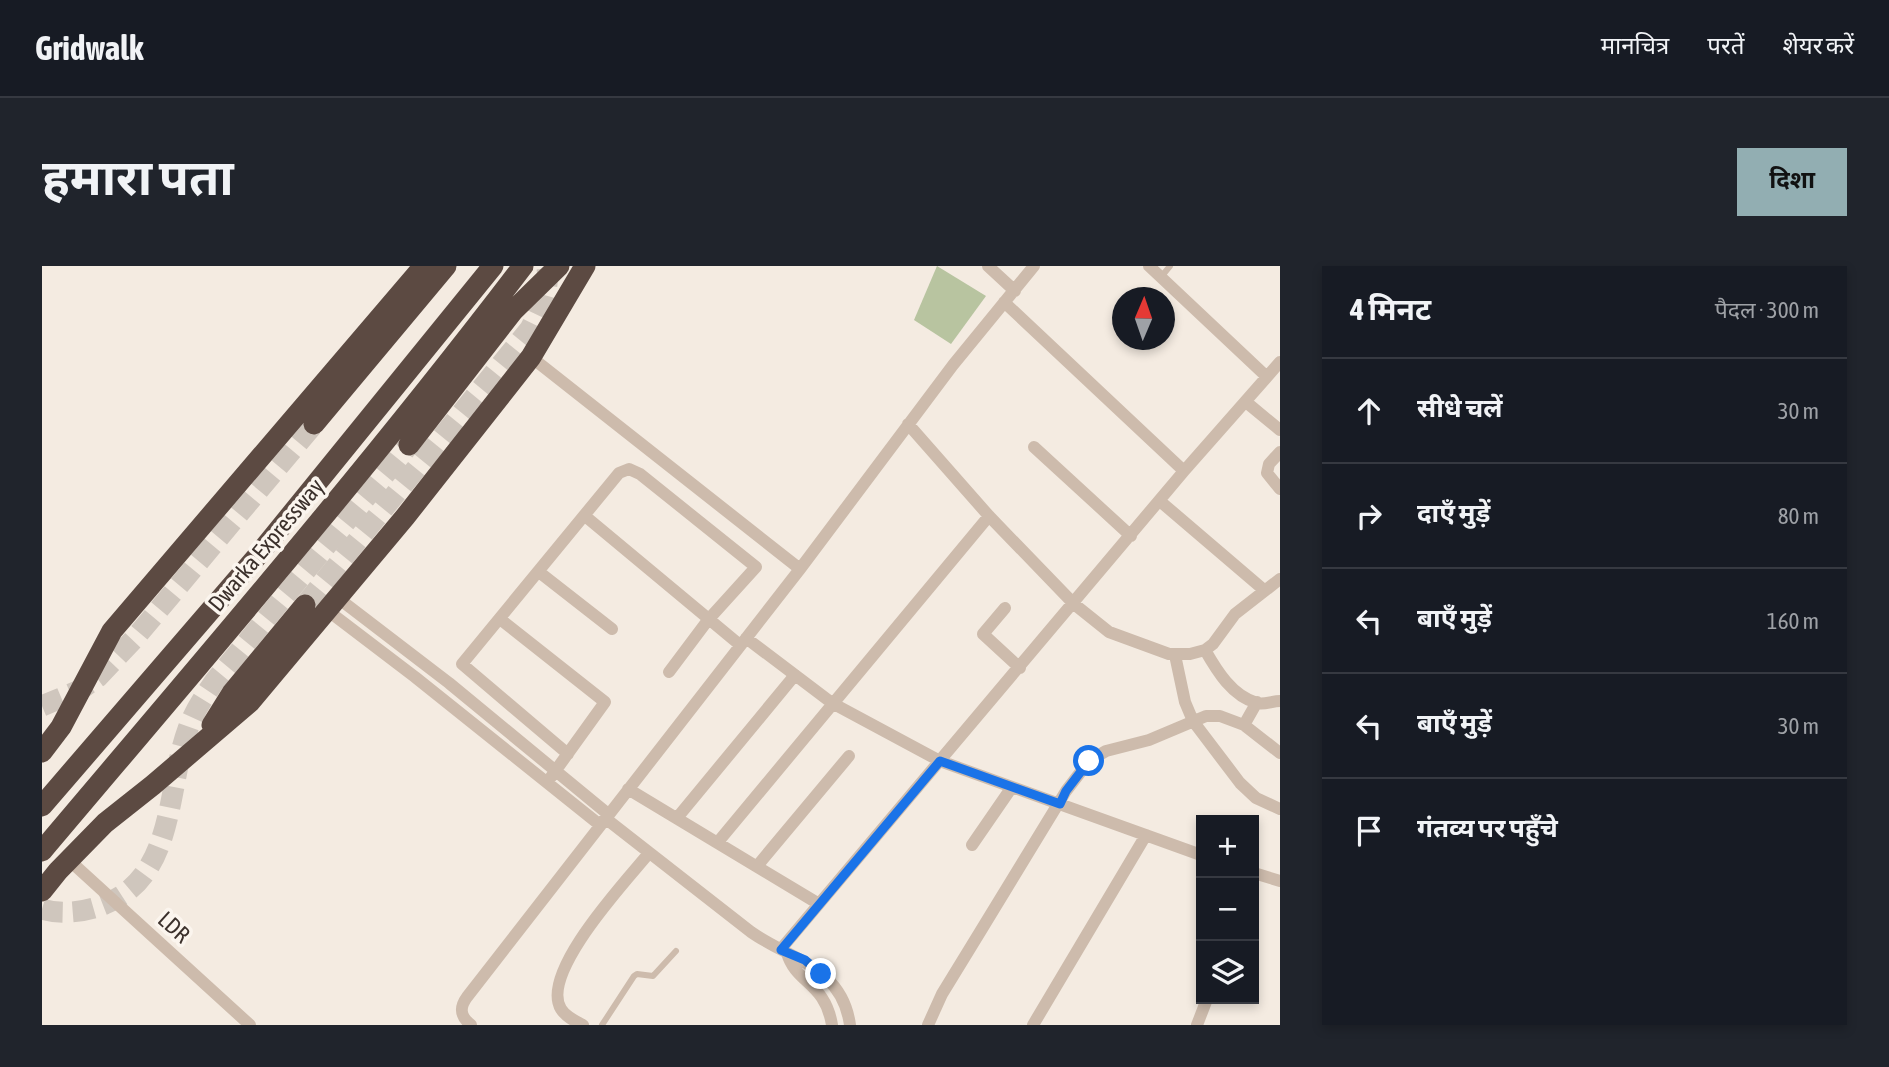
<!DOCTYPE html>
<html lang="hi">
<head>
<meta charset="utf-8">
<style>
	:root { --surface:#171b24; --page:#20242c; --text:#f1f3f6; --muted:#9ea1a6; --line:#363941; --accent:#92aeb2 }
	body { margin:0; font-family:"Asap Condensed","Noto Sans Devanagari",sans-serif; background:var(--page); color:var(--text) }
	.controls { position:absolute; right:21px; bottom:21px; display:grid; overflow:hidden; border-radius:0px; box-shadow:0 4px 10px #0003 }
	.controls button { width:63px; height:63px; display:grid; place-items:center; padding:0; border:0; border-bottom:2px solid var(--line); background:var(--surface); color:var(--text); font:35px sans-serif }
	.compass { position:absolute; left:1070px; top:21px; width:63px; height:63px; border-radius:50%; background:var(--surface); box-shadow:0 4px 10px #0003; rotate:2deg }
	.stop { position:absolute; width:21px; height:21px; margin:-16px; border:5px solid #1a73e8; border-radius:50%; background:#fff }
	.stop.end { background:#1a73e8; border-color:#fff; box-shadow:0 2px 7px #0008 }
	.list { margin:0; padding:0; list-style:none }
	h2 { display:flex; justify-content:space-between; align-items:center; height:91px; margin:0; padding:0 28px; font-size:30px }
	h2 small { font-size:23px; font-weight:400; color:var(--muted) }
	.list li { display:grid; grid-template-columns:46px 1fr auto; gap:21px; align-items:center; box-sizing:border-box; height:105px; padding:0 28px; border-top:2px solid var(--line) }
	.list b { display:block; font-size:26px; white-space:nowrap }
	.list em { font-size:23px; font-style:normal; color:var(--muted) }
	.icon { flex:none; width:38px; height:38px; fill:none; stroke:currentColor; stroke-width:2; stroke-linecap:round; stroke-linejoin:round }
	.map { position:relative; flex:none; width:1238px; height:759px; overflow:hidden; border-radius:0px }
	header { display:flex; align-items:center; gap:42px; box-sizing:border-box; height:98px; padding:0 35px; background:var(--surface); border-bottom:2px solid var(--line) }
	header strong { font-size:33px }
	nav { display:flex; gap:38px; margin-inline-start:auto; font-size:24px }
	.intro { display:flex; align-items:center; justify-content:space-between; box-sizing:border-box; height:168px; padding:0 42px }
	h1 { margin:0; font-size:49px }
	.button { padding:18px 32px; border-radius:0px; background:var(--accent); color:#111; font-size:24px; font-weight:700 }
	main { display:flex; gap:42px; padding:0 42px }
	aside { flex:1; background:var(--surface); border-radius:0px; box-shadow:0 4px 10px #0003 }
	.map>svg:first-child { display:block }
	.green { fill:#b8c4a0 }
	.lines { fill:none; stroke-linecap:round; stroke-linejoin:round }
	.highway-tunnel { stroke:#cfc6bd; stroke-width:21; stroke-dasharray:21 10; stroke-linecap:butt }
	.lane { stroke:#cdbbac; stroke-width:6 }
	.street { stroke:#cdbbac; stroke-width:12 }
	.highway { stroke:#5c4a42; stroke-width:21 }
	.route { stroke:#1a73e8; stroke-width:9 }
	.labels { text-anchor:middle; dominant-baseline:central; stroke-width:7; stroke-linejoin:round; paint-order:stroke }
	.street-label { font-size:23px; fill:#3b302b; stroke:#fbf5ee }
</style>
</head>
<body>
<header>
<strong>Gridwalk</strong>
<nav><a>मानचित्र</a><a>परतें</a><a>शेयर करें</a></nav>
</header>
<div class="intro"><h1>हमारा पता</h1><a class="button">दिशा</a></div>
<main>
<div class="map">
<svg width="1238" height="759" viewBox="0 0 1238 759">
	<rect width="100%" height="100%" fill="#f4ebe1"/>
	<path class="green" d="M895,0L944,30L909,78L872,54Z"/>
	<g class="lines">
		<path class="highway-tunnel" d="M263,339L488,63C498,43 508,24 505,2
			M0,440L38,424L56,411L93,372L272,158
			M0,643C20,649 44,646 63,638C134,610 124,522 146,463C152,445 162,431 172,416L367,179"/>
		<path class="lane" d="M1119,11L1128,0
			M560,759L592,710L595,708L611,710L634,685"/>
		<path class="street" d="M946,0L973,25
			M1107,0L1225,111
			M962,36L1142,205
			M489,91L758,303
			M1204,136L1238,164
			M866,158L947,250L1032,338L1067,366L1127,388H1148L1163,384L1171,378L1193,348L1238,313
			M992,181L1089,270
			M1238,186L1227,198L1225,207L1238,223
			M1119,236L1222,324
			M543,250L698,379
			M497,306L570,363
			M296,332L407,417L566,548
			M963,342L941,368L978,402
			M285,344L373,411L558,559
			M458,353L563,436L509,511
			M704,372L790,437L898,495L1159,589
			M1163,384C1175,405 1190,430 1215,437C1222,439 1230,435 1238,435
			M1133,389L1143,436L1151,455L1198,517L1214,532L1238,543
			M1215,436L1202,459L1238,487
			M526,488L420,398L577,207L587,203L598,208L714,301L666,354L627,406
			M586,523L777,638
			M563,552L709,666C749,694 800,701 808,759
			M635,552L753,409
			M676,576L947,250
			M930,579L970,521
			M27,594L208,759
			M716,599L807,490
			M1212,607L1238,615
			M739,683L1142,205L1238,96
			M745,687C754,718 783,716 790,759
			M429,759C418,750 417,742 425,731L758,303L911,99L992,0
			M541,759C533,755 524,751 519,743C497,707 585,614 607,587
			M886,759L900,728L938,666L1024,525L1047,495L1064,485L1107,474L1164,450H1178L1202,459
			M991,759L1104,569
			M1155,759L1165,733"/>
		<path class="highway" d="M272,158L404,0
			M367,179L471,45L517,0
			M170,459L190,427L263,339
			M0,486L19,461L70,365L375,8L395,0
			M0,540L217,288L451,0
			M0,585C163,392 328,201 481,0
			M0,625L16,605L63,557L111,519L208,436L363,251L489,91L543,0"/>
	</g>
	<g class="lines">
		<path class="route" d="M779,708L763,694L739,684L898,495L1018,538L1024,525L1047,495"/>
	</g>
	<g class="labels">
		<g class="street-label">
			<text transform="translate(224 279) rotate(-50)">Dwarka Expressway</text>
			<text transform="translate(132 661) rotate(42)">LDR</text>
		</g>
	</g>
</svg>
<div class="controls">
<button>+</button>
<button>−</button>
<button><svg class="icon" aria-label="layers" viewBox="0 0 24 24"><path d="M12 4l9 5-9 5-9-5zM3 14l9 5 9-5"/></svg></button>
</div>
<svg class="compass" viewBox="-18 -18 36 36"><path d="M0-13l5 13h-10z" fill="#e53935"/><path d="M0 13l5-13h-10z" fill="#9ea1a6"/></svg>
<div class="stop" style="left:1047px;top:495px"></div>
<div class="stop end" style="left:779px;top:708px"></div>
</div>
<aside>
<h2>4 मिनट<small>पैदल · 300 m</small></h2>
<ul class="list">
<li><svg class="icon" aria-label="ahead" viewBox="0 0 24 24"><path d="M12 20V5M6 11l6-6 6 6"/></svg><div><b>सीधे चलें</b></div><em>30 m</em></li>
<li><svg class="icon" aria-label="right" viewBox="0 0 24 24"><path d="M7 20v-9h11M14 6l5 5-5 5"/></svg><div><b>दाएँ मुड़ें</b></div><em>80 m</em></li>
<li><svg class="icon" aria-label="left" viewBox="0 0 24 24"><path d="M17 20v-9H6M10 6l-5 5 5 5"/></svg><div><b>बाएँ मुड़ें</b></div><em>160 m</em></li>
<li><svg class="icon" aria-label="left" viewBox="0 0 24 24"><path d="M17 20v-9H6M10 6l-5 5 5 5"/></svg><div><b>बाएँ मुड़ें</b></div><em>30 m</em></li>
<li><svg class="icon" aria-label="arrive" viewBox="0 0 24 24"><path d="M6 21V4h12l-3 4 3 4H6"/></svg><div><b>गंतव्य पर पहुँचे</b></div></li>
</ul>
</aside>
</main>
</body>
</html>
